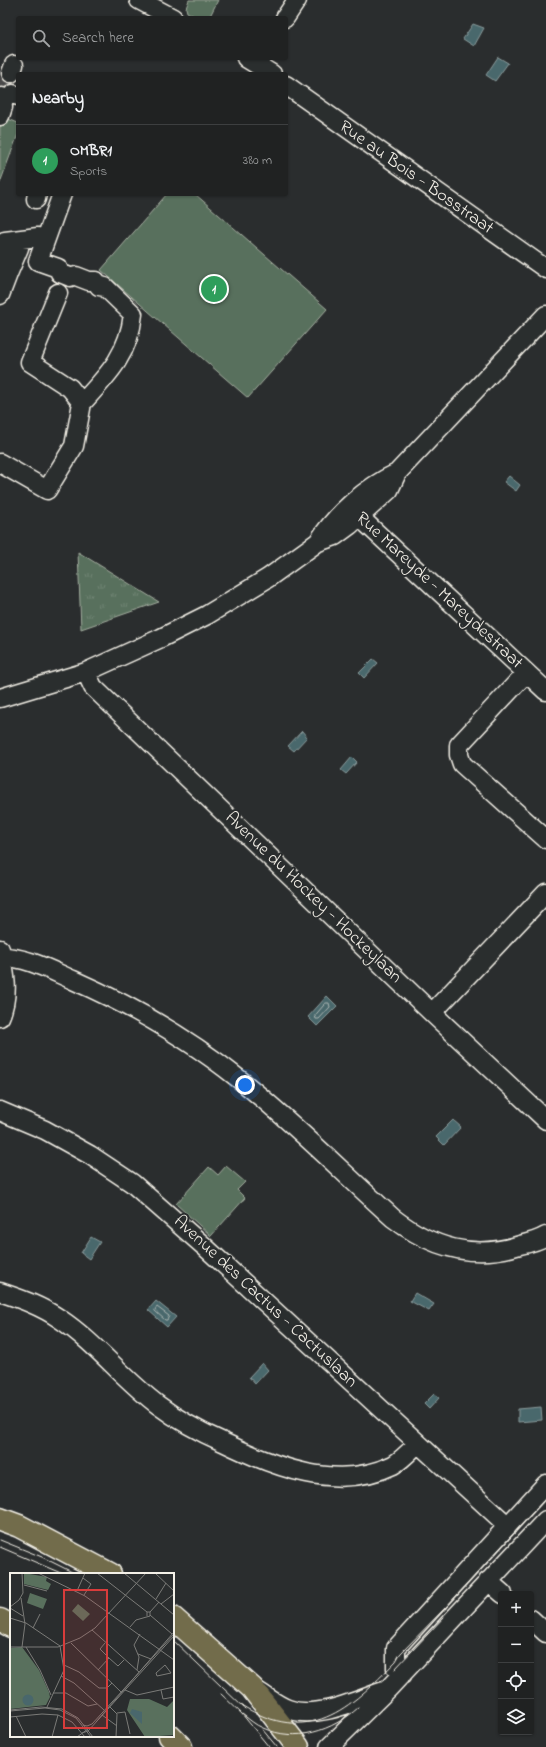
<!DOCTYPE html>
<html lang="en">
<head>
<meta charset="utf-8">
<style>
	:root { --surface:#202222; --page:#282a2a; --text:#f1f3f6; --muted:#a2a4a5; --line:#3d3f40; --accent:#2563eb }
	body { margin:0; font-family:"Indie Flower",sans-serif; background:var(--page); color:var(--text) }
	.controls { position:absolute; right:12px; bottom:12px; display:grid; overflow:hidden; border-radius:4px; box-shadow:0 1px 3px #0004 }
	.controls button { width:36px; height:36px; display:grid; place-items:center; padding:0; border:0; border-bottom:1px solid var(--line); background:var(--surface); color:var(--text); font:20px sans-serif }
	.you { position:absolute; left:245px; top:1085px; width:14px; height:14px; margin:-10px; border:3px solid #fff; border-radius:50%; background:#1a73e8; box-shadow:0 0 0 6px #1a73e833 }
	.badge { display:grid; place-items:center; width:26px; height:26px; border-radius:50%; background:var(--accent); color:#fff; font-size:13px; font-weight:700 }
	.pin { position:absolute; translate:-50% -50%; border:2px solid #fff; box-shadow:0 1px 4px #0006 }
	.list { margin:0; padding:0; list-style:none }
	h2 { display:flex; justify-content:space-between; align-items:center; height:52px; margin:0; padding:0 16px; font-size:17px }
	h2 small { font-size:13px; font-weight:400; color:var(--muted) }
	.list li { display:grid; grid-template-columns:26px 1fr auto; gap:12px; align-items:center; box-sizing:border-box; height:72px; padding:0 16px; border-top:1px solid var(--line) }
	.list b { display:block; font-size:15px; white-space:nowrap }
	.list p { margin:0; font-size:13px; white-space:nowrap; color:var(--muted) }
	.list em { font-size:13px; font-style:normal; color:var(--muted) }
	.icon { flex:none; width:22px; height:22px; fill:none; stroke:currentColor; stroke-width:2; stroke-linecap:round; stroke-linejoin:round }
	.map { position:relative; flex:none; width:546px; height:1747px; overflow:hidden }
	.search { position:absolute; background:var(--surface); box-shadow:0 1px 3px #0004; left:16px; top:16px; width:272px; height:44px; display:flex; align-items:center; gap:10px; box-sizing:border-box; padding:0 14px; border-radius:4px; color:var(--muted); font-size:15px }
	.panel { position:absolute; background:var(--surface); box-shadow:0 1px 3px #0004; left:16px; top:72px; width:272px; height:124px; border-radius:4px }
	.map>svg:first-child { display:block }
	.grass { fill:url(#grass-tufts); stroke:#a6b0a2 }
	.green { fill:#59705d; stroke:#a6b0a2 }
	.water { fill:#49676c; stroke:#8d9e9e }
	.lines { fill:none; stroke-linecap:round; stroke-linejoin:round }
	.shore { stroke:#b0bab6; stroke-width:1 }
	.minor-tunnel { stroke:#484a4a; stroke-width:18; stroke-dasharray:18 9; stroke-linecap:butt }
	.minor-casing { stroke:#f4f1e8; stroke-width:21 }
	.major-casing { stroke:#f4f1e8; stroke-width:25 }
	.minor { stroke:#2a2d2e; stroke-width:18 }
	.major { stroke:#726c4b; stroke-width:22 }
	.tram { stroke:#f4f1e8; stroke-width:1 }
	.labels { text-anchor:middle; dominant-baseline:central; stroke-width:4; stroke-linejoin:round; paint-order:stroke }
	.street-label { font-size:18px; fill:#f4f1e8; stroke:#2a2d2e }
	.inset-road { fill:none; stroke:#7b7b78; stroke-width:1 }
	.view { fill:#d93c3b; fill-opacity:0.15; stroke:#d93c3b; stroke-width:2 }
	.inset-edge { fill:none; stroke:#f4f1e8; stroke-width:2 }
</style>
</head>
<body>
<div class="map">
<svg width="546" height="1747" viewBox="0 0 546 1747">
	<defs>
		<pattern id="grass-tufts" width="24" height="20" patternUnits="userSpaceOnUse"><rect width="24" height="20" fill="#59705d"/><path d="M3 7l-1-3M5 7V3M7 7l1-3M15 17l-1-3M17 17v-4M19 17l1-3" fill="none" stroke="#718574"/></pattern>
	</defs>
	<rect width="100%" height="100%" fill="#2a2d2e"/>
	<filter id="ink" filterUnits="userSpaceOnUse"><feTurbulence type="fractalNoise" baseFrequency=".025" numOctaves="2"/><feDisplacementMap in="SourceGraphic" scale="8" xChannelSelector="R" yChannelSelector="G"/><feConvolveMatrix kernelMatrix="1 2 1 2 8 2 1 2 1" color-interpolation-filters="sRGB"/></filter>
	<g filter="url(#ink)">
		<path class="grass" d="M78,552L159,602L81,629Z"/>
		<path class="green" d="M189,0H218L209,18H198L187,12L186,8Z
			M1,116L18,123V134L0,183V120Z
			M167,194H195L327,309L248,398L101,270Z
			M226,1166L245,1182L237,1190L245,1198L211,1236L176,1204L209,1167L218,1175Z"/>
		<path class="water" d="M473,24L484,28L474,46L463,39Z
			M498,57L508,63L495,81L486,75Z
			M509,476L520,485L516,491L504,482Z
			M373,659L378,663L364,678L359,673Z
			M302,731L307,737L294,751L288,746Z
			M352,757L357,762L346,774L341,770Z
			M327,996L337,1006L317,1026L308,1017Z
			M453,1120L461,1127L444,1145L436,1137Z
			M91,1237L100,1242L89,1259L81,1253Z
			M415,1293L434,1304L429,1311L410,1301Z
			M156,1301L176,1317L167,1327L148,1310Z
			M262,1363L268,1370L255,1384L249,1377Z
			M434,1394L439,1398L429,1409L424,1404Z
			M541,1407L542,1420L518,1422V1409Z"/>
		<g class="lines">
			<path class="shore" d="M326,1003H329L330,1007L319,1019H316L315,1016Z
				M157,1307L169,1316L167,1320H165L155,1311Z"/>
			<path class="minor-tunnel" d="M2,97L11,73"/>
			<defs>
				<path id="minor" d="M139,0L173,18
					M285,18L297,0
					M246,58L272,74
					M11,73L14,65
					M286,85L546,269
					M13,94L18,96
					M0,116L3,107L2,97
					M62,194L38,261L58,268L60,273L70,277
					M36,199L37,194
					M0,255L5,241L38,237
					M0,271L8,274L0,295
					M8,274L19,248
					M76,276L89,281H96L99,286L105,287L133,314C129,354 108,375 82,403
					M0,463L47,490L74,446L82,403L70,388L30,362L58,293
					M350,506L367,524L546,691
					M318,542C337,513 365,488 397,473
					M86,672L93,687L432,1013L546,1120
					M526,673L459,745V755L462,764L546,839
					M0,698L86,672L161,638L207,615L268,578L318,542L335,536L350,525L389,490L397,473L546,315
					M0,949C5,972 10,994 0,1017
					M2,957C27,957 50,970 73,980C132,1006 188,1038 239,1079C293,1122 342,1172 393,1218C432,1248 473,1260 520,1245C529,1243 538,1241 546,1236
					M432,1013L546,893
					M0,1111L45,1130L90,1155L132,1183L205,1247L508,1526
					M0,1292C21,1299 41,1306 60,1319C96,1343 123,1379 158,1405C178,1420 200,1432 223,1442C274,1467 338,1492 393,1465C402,1460 411,1450 418,1443
					M488,1581L503,1594
					M531,1619L546,1633
					M402,1675L396,1669V1648L546,1484
					M256,1690C266,1696 277,1705 288,1709C317,1720 357,1700 384,1691
					M329,1747L388,1689L546,1520"/>
				<path id="major" d="M0,1519L19,1526L110,1574
					M173,1618L252,1688L298,1747
					M0,1620L11,1626
					M170,1736L181,1747"/>
			</defs>
			<use href="#minor" class="minor-casing"/>
			<use href="#major" class="major-casing"/>
			<use href="#minor" class="minor"/>
			<use href="#major" class="major"/>
			<path class="tram" d="M0,1540L42,1557L76,1574
				M0,1547L63,1574
				M173,1640L245,1709
				M395,1669L444,1617
				M221,1694L242,1714L269,1747
				M241,1705C309,1747 349,1710 396,1661L400,1654L447,1606L546,1498
				M242,1714C249,1719 255,1725 263,1728C296,1743 332,1731 358,1708
				M262,1729L277,1747"/>
		</g>
	</g>
	<g class="labels">
		<g class="street-label">
			<text transform="translate(416 178) rotate(35)">Rue au Bois - Bosstraat</text>
			<text transform="translate(439 591) rotate(43)">Rue Mareyde - Mareydestraat</text>
			<text transform="translate(313 898) rotate(44)">Avenue du Hockey - Hockeylaan</text>
			<text transform="translate(265 1302) rotate(43)">Avenue des Cactus - Cactuslaan</text>
		</g>
	</g>
	<g transform="translate(10 1573)">
		<rect width="164" height="164" fill="#2a2d2e"/>
		<path d="M14,0L37,4L36,8L41,11L38,17L14,11ZM20,20L37,26L33,36L17,30ZM68,31L80,41L73,48L62,38ZM12,74L29,97L39,119L40,124L36,132L0,136V75ZM120,126H139L157,134L164,127V162L135,164L117,137Z" fill="#59705d"/>
		<path d="M12.5 127a5.5 5.5 0 1 1 11 0a5.5 5.5 0 1 1-11 0ZM122,136L132,139V151L120,140Z" fill="#49676c"/>
		<path class="inset-road" d="M28,0L75,23L164,87M87,0L137,39M114,0L164,42M145,0L164,18M73,5L81,11L74,22M14,12L37,18M67,18L75,0M11,25L15,51L12,74M146,26L156,10M151,31L164,21M0,34L9,27L13,20L12,0M0,35L13,43M140,39L149,29M140,42L162,61M0,45L16,50L50,73L54,97L37,134M120,54L126,47L140,43V39H137V43M23,55L30,41M82,57L129,99M61,70L112,120M95,70L90,76L99,85L108,93L114,87M0,74H48L70,65L85,55L136,0M16,74L30,97L41,122M128,81L141,86M54,92L69,99L89,115H97L102,110M155,92L161,100L147,103L146,100ZM88,97L99,85M127,97L129,84L124,72L130,61M51,103L64,110L94,137M115,117L127,122L164,114M151,117L153,126L164,124M43,120H56L78,133L87,131M100,134L107,141L106,164M0,137L31,134L52,136L68,145L83,164M0,138L35,135L50,137L66,145L81,164M107,140L115,139L120,161M92,142L107,153M6,143L16,164M0,144L32,141L48,142L62,149L75,164M86,149L164,59M73,152L77,153L82,151L164,61M72,160L78,158L164,63M42,164L48,142M67,164L78,156"/>
		<path class="view" d="M54,17H97V155H54Z"/>
		<rect width="164" height="164" class="inset-edge"/>
	</g>
</svg>
<div class="controls">
<button>+</button>
<button>−</button>
<button><svg class="icon" aria-label="locate" viewBox="0 0 24 24"><circle cx="12" cy="12" r="6"/><path d="M12 2v4M12 18v4M2 12h4M18 12h4"/></svg></button>
<button><svg class="icon" aria-label="layers" viewBox="0 0 24 24"><path d="M12 4l9 5-9 5-9-5zM3 14l9 5 9-5"/></svg></button>
</div>
<div class="you"></div>
<div class="pin badge" style="left:214px;top:289px;background:#2e9e5b">1</div>
<div class="search"><svg class="icon" aria-label="search" viewBox="0 0 24 24"><circle cx="10" cy="10" r="6"/><path d="M15 15l6 6"/></svg>Search here</div>
<section class="panel">
<h2>Nearby<small></small></h2>
<ul class="list">
<li><span class="badge" style="background:#2e9e5b">1</span><div><b>OMBR1</b><p>Sports</p></div><em>380 m</em></li>
</ul>
</section>
</div>
</body>
</html>
